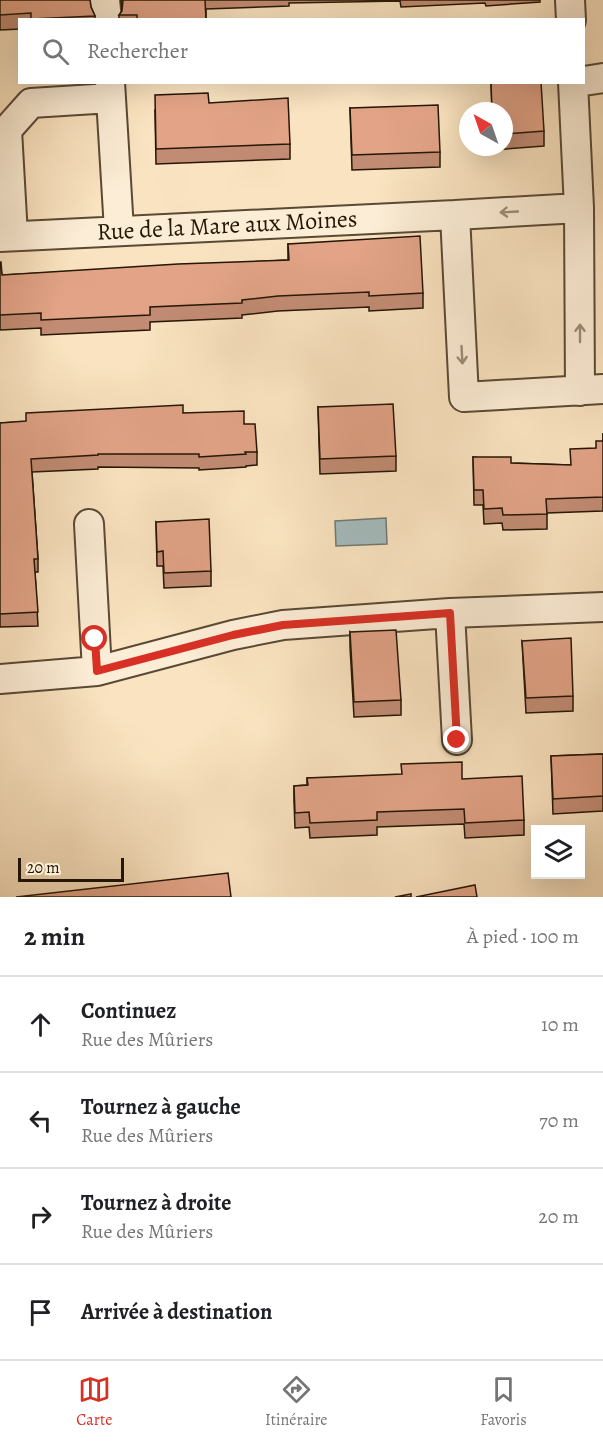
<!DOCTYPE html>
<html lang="fr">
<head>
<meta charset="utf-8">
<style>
	:root { --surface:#fff; --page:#f6f6f6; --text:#202124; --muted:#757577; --line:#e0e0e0; --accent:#d93025 }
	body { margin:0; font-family:Alegreya,serif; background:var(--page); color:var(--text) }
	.controls { position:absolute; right:18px; bottom:18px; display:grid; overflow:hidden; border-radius:0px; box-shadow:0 6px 24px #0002 }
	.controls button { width:54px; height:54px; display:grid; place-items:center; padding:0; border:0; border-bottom:2px solid var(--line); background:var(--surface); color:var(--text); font:30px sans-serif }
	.compass { position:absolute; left:459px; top:102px; width:54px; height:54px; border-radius:50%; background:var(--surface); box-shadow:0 6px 24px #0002; rotate:320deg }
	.scale { position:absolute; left:18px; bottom:15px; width:106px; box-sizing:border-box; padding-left:6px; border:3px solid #251605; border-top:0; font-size:16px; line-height:21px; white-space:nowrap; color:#251605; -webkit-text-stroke:4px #fcedd6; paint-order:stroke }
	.stop { position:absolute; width:18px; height:18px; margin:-14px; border:4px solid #d93025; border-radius:50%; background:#fff }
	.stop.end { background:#d93025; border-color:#fff; box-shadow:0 2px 6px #0008 }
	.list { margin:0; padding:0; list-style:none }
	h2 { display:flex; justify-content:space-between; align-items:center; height:78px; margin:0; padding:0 24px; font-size:26px }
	h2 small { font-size:20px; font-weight:400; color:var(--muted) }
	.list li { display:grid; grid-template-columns:39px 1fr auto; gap:18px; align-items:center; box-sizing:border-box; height:96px; padding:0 24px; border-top:2px solid var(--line) }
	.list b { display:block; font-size:22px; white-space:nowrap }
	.list p { margin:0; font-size:20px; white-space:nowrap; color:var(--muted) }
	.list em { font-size:20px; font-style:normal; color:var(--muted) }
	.icon { flex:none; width:33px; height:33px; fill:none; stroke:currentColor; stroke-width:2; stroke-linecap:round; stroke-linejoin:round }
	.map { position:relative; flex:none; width:603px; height:897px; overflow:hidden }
	.search { position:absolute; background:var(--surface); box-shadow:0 6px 24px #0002; left:18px; right:18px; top:18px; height:66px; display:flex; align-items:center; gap:15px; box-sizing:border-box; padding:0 21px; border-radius:0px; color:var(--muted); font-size:22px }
	.sheet { height:462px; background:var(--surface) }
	nav { display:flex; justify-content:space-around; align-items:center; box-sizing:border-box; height:84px; border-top:2px solid var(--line); background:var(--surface); font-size:16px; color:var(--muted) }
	nav a { display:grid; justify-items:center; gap:3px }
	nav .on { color:var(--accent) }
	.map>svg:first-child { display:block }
	.water { fill:#a4bbbd; stroke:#717973; stroke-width:1.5 }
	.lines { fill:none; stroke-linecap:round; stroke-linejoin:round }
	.street-casing { stroke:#5a4934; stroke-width:32 }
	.street { stroke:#fcedd6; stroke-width:28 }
	.wall { fill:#c28c74; stroke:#251605; stroke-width:1.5 }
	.building { fill:#e2a387; stroke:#251605; stroke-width:1.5 }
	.oneway { stroke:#9b8c78 }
	.route { stroke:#d93025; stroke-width:8 }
	.labels { text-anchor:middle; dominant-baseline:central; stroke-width:6; stroke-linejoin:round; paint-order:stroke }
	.street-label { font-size:24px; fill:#251605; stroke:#fcedd6 }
</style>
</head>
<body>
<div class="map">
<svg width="603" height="897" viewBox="0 0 603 897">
	<rect width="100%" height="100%" fill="#fae3c0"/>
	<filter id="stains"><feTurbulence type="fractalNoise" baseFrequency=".00333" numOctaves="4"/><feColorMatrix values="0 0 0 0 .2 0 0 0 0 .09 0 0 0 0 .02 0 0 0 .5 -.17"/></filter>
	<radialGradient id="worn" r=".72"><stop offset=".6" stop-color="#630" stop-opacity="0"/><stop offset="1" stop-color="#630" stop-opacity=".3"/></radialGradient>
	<path class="water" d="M386,518L387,544L336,546L335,521Z"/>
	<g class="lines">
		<defs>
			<path id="street" d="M105,0L107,20
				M570,0L571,20
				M584,81L603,78
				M110,82L119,230
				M573,82L579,208
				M13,236L7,130L31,103L111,98
				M0,237L455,215
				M580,391L579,208L455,215L464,397L603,389
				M89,524L97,671
				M450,613L457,740
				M0,679L97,671L233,635L283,625L450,613L603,607"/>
		</defs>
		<use href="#street" class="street-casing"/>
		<use href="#street" class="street"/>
	</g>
	<path class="wall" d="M0,0L91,7L95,16V20H20V29L0,30Z
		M121,0H540V2L486,6L485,3L401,7L400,1L289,3V6L206,9V20H119V15L122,11Z
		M491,82L544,131V146L493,150V147H504V111H492Z
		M209,103L290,144V159L156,164L155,110Z
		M350,108L440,152V167L352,170Z
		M288,244L423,293V308L369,311V307L278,311L242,315V318L150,322V330L41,335V328L0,330V262L2,275L288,260Z
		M318,407L396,456V471L320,474Z
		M183,413L244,424L257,452V465L246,466V467L199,470V468L98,467V469L32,472L38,559V572H35L38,626L0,627V423Z
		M603,433V511L547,513V529L503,530L502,523L484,524L483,505H474L473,457L511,463L570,465L596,448L603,441Z
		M156,522L211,571V586L164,588L163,566H157Z
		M350,632L401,700V715L354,717L350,647Z
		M522,641L573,696V711L526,713Z
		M603,754V811L553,814L551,756Z
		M307,778L462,779L524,820V835L465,838L464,824L377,827V835L310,838L309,827L295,828L294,801V786L307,785Z"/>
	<path class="building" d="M0,0H90L91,7L95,16L31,19V13L0,15Z
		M123,0H205L206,20H137V15H119L122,11Z
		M491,82H541L544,131L504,134V111H492Z
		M208,93L209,103L288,98L290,144L156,149L155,95Z
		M438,105L440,152L352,155L350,108Z
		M420,236L423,293L369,296V292L278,296L242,300V303L150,307V315L41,320V313L0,315V262H1L2,275L178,264L289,260L288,244Z
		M393,404L396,456L320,459L318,407Z
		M183,405V413L244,411V424H255L257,452H245L246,454L199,457V454H98V455L31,459L38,559H34L38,612L0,614V423L26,421V413Z
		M603,433V497L546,499L547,514L503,515L502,508L484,509L483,490H474L473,457H511V463L571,465L570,449L596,448V441H603Z
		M209,519L211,571L164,573L163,551L157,552L156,522Z
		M396,630L401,700L354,702L350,632Z
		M571,638L573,696L526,698L522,641Z
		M603,754V796L553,799L551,756Z
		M462,762V779L522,776L524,820L465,823L464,809L377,812V820L310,823L309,812L295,813L294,786L308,785L307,778L402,774L401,764Z
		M228,873L231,897H16Z
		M475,885L477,897H416Z
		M411,894V897H395Z"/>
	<defs><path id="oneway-shaft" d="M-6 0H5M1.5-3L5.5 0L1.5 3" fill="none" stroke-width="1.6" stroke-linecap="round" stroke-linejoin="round" transform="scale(1.5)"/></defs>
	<g class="oneway">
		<use href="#oneway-shaft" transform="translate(509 212) rotate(177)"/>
		<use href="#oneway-shaft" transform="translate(580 333) rotate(-90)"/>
		<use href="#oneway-shaft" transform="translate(462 355) rotate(87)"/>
	</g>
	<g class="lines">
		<path class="route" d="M95,639L97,671L233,635L283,625L450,613L457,740"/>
	</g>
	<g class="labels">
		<g class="street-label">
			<text transform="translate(227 225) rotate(-3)">Rue de la Mare aux Moines</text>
		</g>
	</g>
	<rect width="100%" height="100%" filter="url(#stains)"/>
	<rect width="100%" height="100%" fill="url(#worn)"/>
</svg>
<div class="controls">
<button><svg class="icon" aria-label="layers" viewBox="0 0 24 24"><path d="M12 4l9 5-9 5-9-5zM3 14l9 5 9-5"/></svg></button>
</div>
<svg class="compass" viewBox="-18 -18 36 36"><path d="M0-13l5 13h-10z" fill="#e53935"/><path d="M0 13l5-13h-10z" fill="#757577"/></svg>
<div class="scale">20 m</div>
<div class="stop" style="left:95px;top:639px"></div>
<div class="stop end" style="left:457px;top:740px"></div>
<div class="search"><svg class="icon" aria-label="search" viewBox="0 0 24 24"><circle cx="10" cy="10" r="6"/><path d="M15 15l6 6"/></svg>Rechercher</div>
</div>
<section class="sheet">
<h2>2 min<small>À pied · 100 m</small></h2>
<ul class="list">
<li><svg class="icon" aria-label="ahead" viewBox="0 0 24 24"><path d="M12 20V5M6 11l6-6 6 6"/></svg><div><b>Continuez</b><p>Rue des Mûriers</p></div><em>10 m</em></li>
<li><svg class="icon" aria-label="left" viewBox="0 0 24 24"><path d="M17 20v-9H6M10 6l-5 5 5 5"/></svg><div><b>Tournez à gauche</b><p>Rue des Mûriers</p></div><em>70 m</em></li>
<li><svg class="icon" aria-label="right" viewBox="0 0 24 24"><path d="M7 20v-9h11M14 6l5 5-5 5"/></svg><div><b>Tournez à droite</b><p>Rue des Mûriers</p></div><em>20 m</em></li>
<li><svg class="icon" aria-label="arrive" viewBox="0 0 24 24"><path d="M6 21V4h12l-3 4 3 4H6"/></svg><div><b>Arrivée à destination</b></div></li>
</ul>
</section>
<nav>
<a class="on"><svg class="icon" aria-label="map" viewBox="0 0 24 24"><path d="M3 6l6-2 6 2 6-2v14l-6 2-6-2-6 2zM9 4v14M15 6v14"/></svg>Carte</a>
<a><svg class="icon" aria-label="directions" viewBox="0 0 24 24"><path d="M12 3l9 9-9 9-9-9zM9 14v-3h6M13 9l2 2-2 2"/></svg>Itinéraire</a>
<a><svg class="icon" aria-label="saved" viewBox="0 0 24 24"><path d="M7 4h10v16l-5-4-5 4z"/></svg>Favoris</a>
</nav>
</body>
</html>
